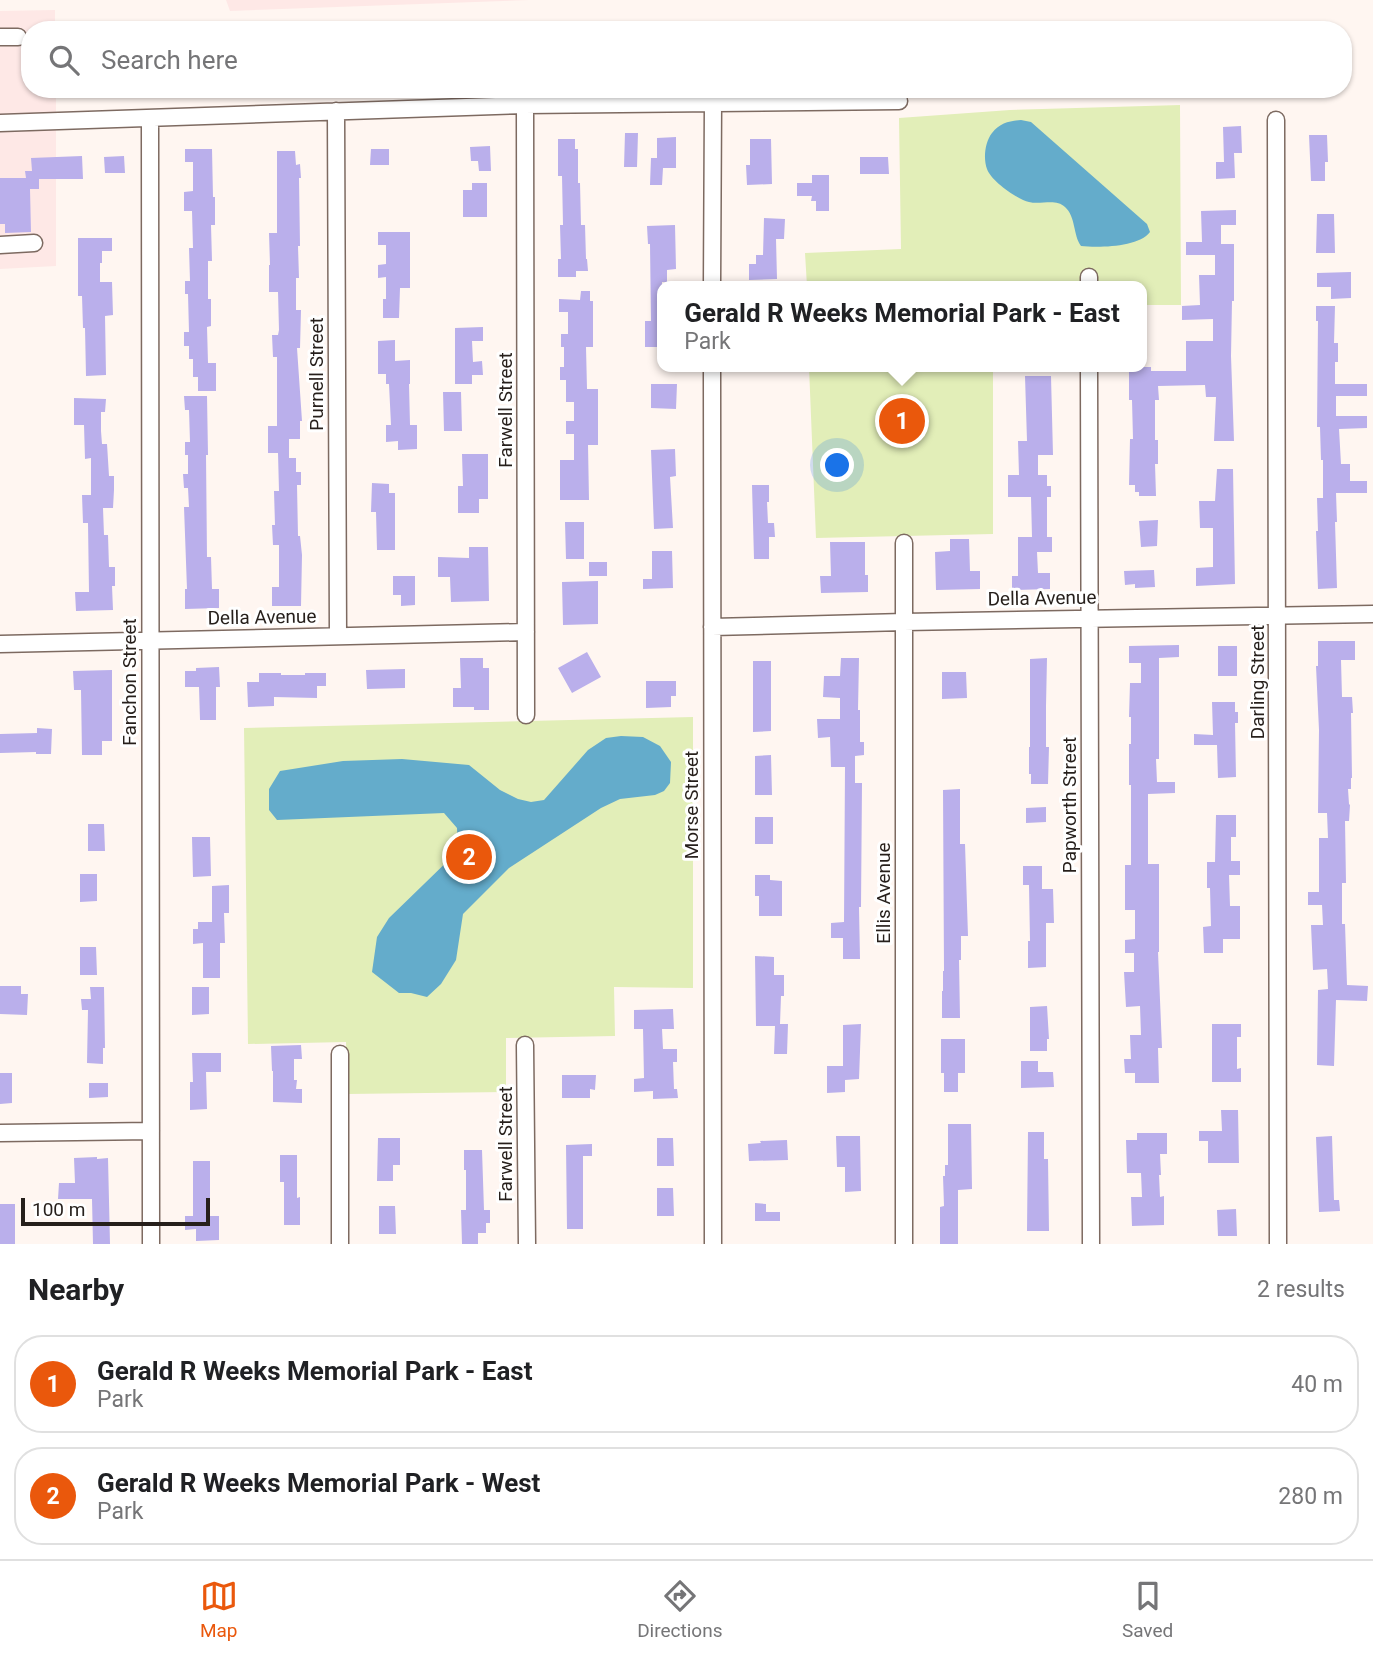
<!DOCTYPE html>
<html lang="en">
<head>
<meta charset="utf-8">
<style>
	:root { --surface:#fff; --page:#f6f6f6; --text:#202124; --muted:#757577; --line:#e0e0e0; --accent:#ea580c }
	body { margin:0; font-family:Roboto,sans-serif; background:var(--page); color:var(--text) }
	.scale { position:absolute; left:21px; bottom:18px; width:189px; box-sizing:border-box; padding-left:7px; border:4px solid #261f1b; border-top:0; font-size:19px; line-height:24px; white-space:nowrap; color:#261f1b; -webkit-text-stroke:5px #fff; paint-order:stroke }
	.you { position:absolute; left:838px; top:466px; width:24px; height:24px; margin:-18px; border:5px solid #fff; border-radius:50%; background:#1a73e8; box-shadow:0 0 0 10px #1a73e833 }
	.badge { display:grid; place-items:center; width:46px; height:46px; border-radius:50%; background:var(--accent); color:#fff; font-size:23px; font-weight:700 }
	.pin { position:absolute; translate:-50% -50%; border:4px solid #fff; box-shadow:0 2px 7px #0006 }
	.popup { position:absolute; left:657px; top:281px; width:490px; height:91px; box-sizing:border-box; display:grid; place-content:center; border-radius:14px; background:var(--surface); filter:drop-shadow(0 2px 5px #0005); font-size:23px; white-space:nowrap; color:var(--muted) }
	.popup b { font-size:26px; color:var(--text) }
	.popup::after { content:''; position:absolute; left:50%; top:100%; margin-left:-14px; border:14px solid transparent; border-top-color:var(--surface) }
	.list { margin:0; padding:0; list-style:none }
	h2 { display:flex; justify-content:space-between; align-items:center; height:91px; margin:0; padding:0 28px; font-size:30px }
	h2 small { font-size:23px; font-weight:400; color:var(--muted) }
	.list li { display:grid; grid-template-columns:46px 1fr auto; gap:21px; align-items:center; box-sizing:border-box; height:98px; margin:0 14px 14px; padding:0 14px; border:2px solid var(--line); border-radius:28px }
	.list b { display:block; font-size:26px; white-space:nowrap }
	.list p { margin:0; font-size:23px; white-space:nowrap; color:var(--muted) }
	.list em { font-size:23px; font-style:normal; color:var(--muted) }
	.icon { flex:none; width:38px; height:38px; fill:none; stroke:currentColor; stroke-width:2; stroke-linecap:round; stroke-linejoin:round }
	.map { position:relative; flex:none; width:1373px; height:1244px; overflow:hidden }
	.search { position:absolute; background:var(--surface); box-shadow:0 2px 5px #0004; left:21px; right:21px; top:21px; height:77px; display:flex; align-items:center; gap:18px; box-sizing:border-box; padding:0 24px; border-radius:28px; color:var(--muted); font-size:26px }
	.sheet { height:315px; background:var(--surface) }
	nav { display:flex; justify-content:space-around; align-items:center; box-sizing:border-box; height:98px; border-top:2px solid var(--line); background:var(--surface); font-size:19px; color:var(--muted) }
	nav a { display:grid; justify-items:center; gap:4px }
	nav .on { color:var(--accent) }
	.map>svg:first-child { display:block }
	.commercial { fill:#fee8e6 }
	.green { fill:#e2eeb8 }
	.water { fill:#64accb }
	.building { fill:#baafeb }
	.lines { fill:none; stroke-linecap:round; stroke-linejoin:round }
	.minor-casing { stroke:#7d6a61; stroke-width:19 }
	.minor { stroke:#fff; stroke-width:16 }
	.labels { text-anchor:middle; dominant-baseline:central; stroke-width:6; stroke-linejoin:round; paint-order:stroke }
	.street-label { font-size:19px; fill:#261f1b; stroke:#fff }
</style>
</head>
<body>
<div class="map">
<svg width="1373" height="1244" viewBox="0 0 1373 1244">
	<rect width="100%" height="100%" fill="#fff6f1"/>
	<path class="commercial" d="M226,0H529L230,11Z
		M55,10V30H30V89H56V266L0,269V11Z"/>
	<path class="green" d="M1180,105L1181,305H1142V286H807L805,253L901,249L899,118L1010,110Z
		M809,367H993V534L816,538Z
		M693,717V988L614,987L615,1036L506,1038V1092L347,1094L346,1042L248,1044L244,728Z"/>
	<path class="water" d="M1021,120L1031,122L1147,224L1150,232C1139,247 1099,248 1081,246C1073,235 1076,217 1065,207C1056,198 1041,205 1029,202C1017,199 991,181 987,169C983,158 985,142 992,133C1000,123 1009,121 1021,120Z
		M621,736L643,737L660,746L671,762L670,783L664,791L655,795L620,799L601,808L509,868L463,914L456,960L441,984L427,997L411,993H399L372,972L377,937L389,918L458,851L457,828L444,813L277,820L269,810V789L280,771L343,761L402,759L469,765L500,790L518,799L531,802L544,800L588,750L606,738Z"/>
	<path class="building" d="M1241,126L1242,153H1234L1235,178L1216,179V162H1224L1223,127Z
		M625,133H638L637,167H624Z
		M1309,135H1327L1328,162H1325V181H1311Z
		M676,137V168H663L662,185H650L651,158H657V138Z
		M558,139H575V149H578V183H580L581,225H585L586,259H587L588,271H576V277H558V259H561L560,225H563L562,176H558Z
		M750,139H771L772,184L747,185L746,165H750Z
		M490,146L491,171H479L478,161H471L470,147Z
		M185,149H212L213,197H215V225H211L212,261H208V299H211V326L207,327L208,363H216V391H198V377H193V359H189V346H184V332H189L188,294H185V281H190L189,248H193L192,211H184V192L193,191V162H185Z
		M371,149H389V165H370Z
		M277,151H295L296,165L300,164L301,178H299L300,246H298L299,278H296V310H301L300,348H297L302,421H300V439H289V458H296V472H301V485H297L298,536H300L302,555L301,606H272V587H279V545H273L272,525H275L274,491H279L278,453H268V426H277V357H273L272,335H278L279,330L278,292H269V265H270L269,233H277Z
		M82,156L83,179H39V189H30L31,232L5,233V224H0V178H26L25,171H32L31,158Z
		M124,156L125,173H105L104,157Z
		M860,157H888L889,174H860Z
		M812,175H829V211H816V201H811L812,196H797V183H812Z
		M472,183H487V217H463V190H472Z
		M1236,210V225H1221V244H1234V301H1232L1231,356L1234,441H1214L1216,397H1206L1205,385L1158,386L1159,400H1155V440H1158V464H1155L1156,496H1139V492H1135V485H1129L1130,439H1133L1132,400H1129V367H1151V371H1186V341H1213V319L1182,320V306L1200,305L1199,275H1215V255H1186V242H1202L1201,211Z
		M1317,214H1334L1335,253H1316Z
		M764,218L785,219L784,239H776L777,279L749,280V264H756V255H763Z
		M675,225L676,269L667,270V282H662L661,347H645V321H651L650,244H648L647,226Z
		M378,232H410V288H400L399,318H383V299H386V277L378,278V265L386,264V245H378Z
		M78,238H112V251H102V263H100V282H112L113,315L105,316L106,375L86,376L85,328H83L82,296H78Z
		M1351,272V298L1331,299V287H1317V273Z
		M581,291H590V301H593V347H586L587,389H598V445H588L589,500H560V460H574V434H566V421H574V402H566V380H560V367H564V347H561V334H568V312H559V299L580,300Z
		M1316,306H1335L1334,343H1338V362H1335V384H1367V396H1336V416H1367V428L1339,429L1341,464H1350V481H1367V493H1336L1337,522H1335L1337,588L1318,589L1316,531H1318L1317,498H1323V460H1321L1320,427H1317L1318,321H1316Z
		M483,327V341H472L473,362L482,361L483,375H472V384H455V328Z
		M395,340V361L410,360V384H409L410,425H417V449L398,450V441L386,442V425H391L389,384H386V374H378V341Z
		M1025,376H1051L1053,455H1038V475H1047V486H1051V497H1047V537H1052V552H1037L1038,573H1050V589L1012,590V576H1018V537H1032L1031,497H1008V475H1019L1018,441H1027Z
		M651,384H677L676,409L651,408Z
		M443,392H461L462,431H444Z
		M184,396H207L208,455H206L207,557H211L212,589H219V608L185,609V589H187L184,507H189L188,488H184L183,474H188V455H185V442H190L189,410H185Z
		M74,398L106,399L105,412H101V431L102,444H107L109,476H114V490L113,508H103L104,535H108L109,567H115V586H112L113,610L76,611L75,592H89L88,523H83L82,495H91V458L85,459L84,425H74Z
		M675,449L676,476L670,477L673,528L654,529L651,450Z
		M462,454H488V499H479V513H458V486H463Z
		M1217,469H1233L1235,584L1196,586V568L1213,567V528H1200L1199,501H1215Z
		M372,483L389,484V493H395V550H377L376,512H371Z
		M752,485H769V502H767L768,523H774L775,537H769V559H754Z
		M1158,520L1157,546L1141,547L1139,521Z
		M565,522H584V559H566Z
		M950,539H969L970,571H980V589L936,590L935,552L950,551Z
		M830,542H865V575H868V592L821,593L820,576H831Z
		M469,547H488L489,601L451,602L450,577H438V557L469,558Z
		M652,551H672L673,588L643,589V579H652Z
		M589,562H607V576H589Z
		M1154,570L1155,587L1135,588V584L1125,585L1124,571Z
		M393,576H415V605L401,606V595H393Z
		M598,581V624L563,625L562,582Z
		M1318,641H1355V660H1341L1342,697H1352L1353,713H1351L1352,778H1351V789H1348L1349,804L1350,805L1349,821H1345L1346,883H1342V924H1345L1347,985L1368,986L1367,1001L1336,1000L1334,1066L1317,1065L1318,990L1328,989L1327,969L1313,970L1311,925H1323L1322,905H1308V892H1319V838H1328L1327,813H1318L1319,730L1316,666H1318Z
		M1179,645V657L1159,658V759H1156L1157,782H1175V793L1148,794V864H1159V952H1158L1162,1048H1158L1159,1083H1135V1073H1125L1124,1059H1131L1130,1035H1141L1140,1006L1126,1007L1124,972H1134V953H1125V940L1135,939V910H1125V865H1131V785H1129V744H1131V717H1129L1130,683H1141V663H1129V646Z
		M1218,646H1237V676H1218Z
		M587,652L601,677L572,693L558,668Z
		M460,658H483V668H489V710H474V707H453V688H461Z
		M841,658H859L858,710H860V742H864V755L855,756V783H862L861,907H859L860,959H843V938H831V923L844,922L845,767H831L830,737L818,738L817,719H840V698L823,697L824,676H840Z
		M1047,658L1046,706V747H1049L1048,784H1031V774H1029V747H1030V659Z
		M753,661H771V731L753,732Z
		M219,667L220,687H216V720H200L199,687H185V671H196V668Z
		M405,669V688L367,689L366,670Z
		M112,670V741H102V755H82L81,690H74L73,671Z
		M942,672H966L967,698L942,699Z
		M259,673H281V675H305V673H326V686H317V698L274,697V706L248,707L247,682H259Z
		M646,681H676V696H671V707L646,708Z
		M1212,702H1235V712H1238V723H1235L1236,777L1218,778L1217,745H1194V734L1213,735Z
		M37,728L52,729L51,754H36V752L0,753V734L37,733Z
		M771,755L772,795H755V756Z
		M960,789V844H965L968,936H961V960H959L960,1018H942V991H943V971H944L943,790Z
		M1046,807V822L1026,823V808Z
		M1216,815H1236V837H1231V861H1240V875H1229L1230,906H1240V939H1223V953H1204L1203,927L1211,926L1210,888H1207V862H1215Z
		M755,817H773V844H755Z
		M88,824H104L105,851H88Z
		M192,837H210L211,876L193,877Z
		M1023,866H1042V889H1053L1054,923H1046V967L1028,968V941H1030L1029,885H1023Z
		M80,874H97V901L80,902Z
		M755,875H770V880L782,881V916H759V896H755Z
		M229,885V913H224L225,943H220V978H203V943L193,944V929H198V922H212V886Z
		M80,947H96L97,975H80Z
		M755,956L774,957V975H784V996H781L780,1024H788L787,1054H774L775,1026H756Z
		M0,986H21V994H28L27,1015L0,1014Z
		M90,987H104L105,1048H103V1064L87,1063L88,1010H82L81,999H91Z
		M192,987H209V1014L192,1015Z
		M1047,1006L1049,1039H1047V1051H1030V1007Z
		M673,1009L674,1029H662L663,1049H677V1062H673L674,1089H677L678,1098L653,1099V1091L634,1092V1079L644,1078L643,1029H634V1010Z
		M861,1024L859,1079L845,1080V1092L827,1093V1066H843V1025Z
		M1212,1024H1241V1037H1237V1069L1241,1068V1082H1212Z
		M941,1039H965V1073H958V1092H944V1073H941Z
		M301,1045L302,1059H294V1080H297L296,1089H302V1103L273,1102V1071H272L271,1046Z
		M192,1053H221V1072H206L207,1109L190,1110V1082H193Z
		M1021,1061H1038V1072H1053L1054,1087L1021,1088Z
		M0,1073H12V1103L0,1104Z
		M562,1075H596L595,1090L590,1089V1098H562Z
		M89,1083H108V1097L89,1098Z
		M1221,1110H1238L1239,1163H1208V1141H1199V1131H1222Z
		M948,1124H971L972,1189L958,1190V1244H940V1207L944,1206L943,1176H945V1165H948Z
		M1028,1132H1044V1159H1048L1049,1231H1027Z
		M1137,1133H1167V1154H1160L1161,1175H1159L1160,1197L1164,1196V1225L1132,1226L1131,1197H1142L1141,1173H1127L1126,1140H1137Z
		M836,1136H860L861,1191L845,1192V1167H837Z
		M1332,1136L1334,1200H1339L1340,1211L1319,1212L1316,1137Z
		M378,1138H400V1165H393V1181H377Z
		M657,1138H673L674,1166H657Z
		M787,1140L788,1160L749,1161L748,1144L761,1143L760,1141Z
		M592,1144V1156H583V1229H567L566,1145Z
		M464,1150H482L484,1210H490V1223H486V1233H478V1244H462L461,1210H466V1170H464Z
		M280,1155H297V1198L300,1197V1225H284V1182H280Z
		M97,1157V1159L108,1158L110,1244H93L92,1199H58L59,1183H75L74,1158Z
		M193,1161H210V1216H219V1240L196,1241V1229L185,1230V1216H193Z
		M657,1188H673L674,1216H657Z
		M755,1203L766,1204V1212H780V1221H755Z
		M0,1204H15V1244H0Z
		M379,1206H395L396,1234H379Z
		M1236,1209L1237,1236H1218L1217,1210Z"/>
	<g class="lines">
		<defs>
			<path id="minor" d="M0,37H18
				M525,105L526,715
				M336,111L338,636
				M150,119L151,1244
				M1276,120L1278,1244
				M0,123L525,105L899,101
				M0,245L34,243
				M1089,277V286
				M712,286L713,103
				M712,367L713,1244
				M1089,367L1091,1244
				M712,627L904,622L1373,614
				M0,644L526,632
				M525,1045L527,1244
				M340,1054V1244
				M0,1133L151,1131
				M904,1244V543"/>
		</defs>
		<use href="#minor" class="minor-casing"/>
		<use href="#minor" class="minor"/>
	</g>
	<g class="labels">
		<g class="street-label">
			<text transform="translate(316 374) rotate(-90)">Purnell Street</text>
			<text transform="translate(505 410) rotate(-90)">Farwell Street</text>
			<text transform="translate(1042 598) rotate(-1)">Della Avenue</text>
			<text transform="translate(262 617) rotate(-1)">Della Avenue</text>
			<text transform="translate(129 682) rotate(-90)">Fanchon Street</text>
			<text transform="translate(1257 682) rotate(-90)">Darling Street</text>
			<text transform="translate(691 805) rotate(-90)">Morse Street</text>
			<text transform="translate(1069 805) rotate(-90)">Papworth Street</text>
			<text transform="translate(883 893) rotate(-90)">Ellis Avenue</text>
			<text transform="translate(505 1144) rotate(-90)">Farwell Street</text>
		</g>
	</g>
</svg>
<div class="scale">100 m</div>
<div class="you"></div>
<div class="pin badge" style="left:902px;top:421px">1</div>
<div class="popup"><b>Gerald R Weeks Memorial Park - East</b>Park</div>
<div class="pin badge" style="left:469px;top:857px">2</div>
<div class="search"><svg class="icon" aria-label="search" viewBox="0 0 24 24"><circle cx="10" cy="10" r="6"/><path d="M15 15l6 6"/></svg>Search here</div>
</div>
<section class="sheet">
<h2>Nearby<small>2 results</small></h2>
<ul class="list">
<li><span class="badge">1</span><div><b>Gerald R Weeks Memorial Park - East</b><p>Park</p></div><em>40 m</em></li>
<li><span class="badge">2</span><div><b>Gerald R Weeks Memorial Park - West</b><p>Park</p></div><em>280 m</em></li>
</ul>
</section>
<nav>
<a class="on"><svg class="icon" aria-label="map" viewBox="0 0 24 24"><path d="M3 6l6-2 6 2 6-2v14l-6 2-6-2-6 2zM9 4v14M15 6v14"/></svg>Map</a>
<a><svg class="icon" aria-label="directions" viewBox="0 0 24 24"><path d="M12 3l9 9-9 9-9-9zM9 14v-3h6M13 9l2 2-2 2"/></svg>Directions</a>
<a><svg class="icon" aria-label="saved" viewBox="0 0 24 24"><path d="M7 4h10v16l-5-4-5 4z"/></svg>Saved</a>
</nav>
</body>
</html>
